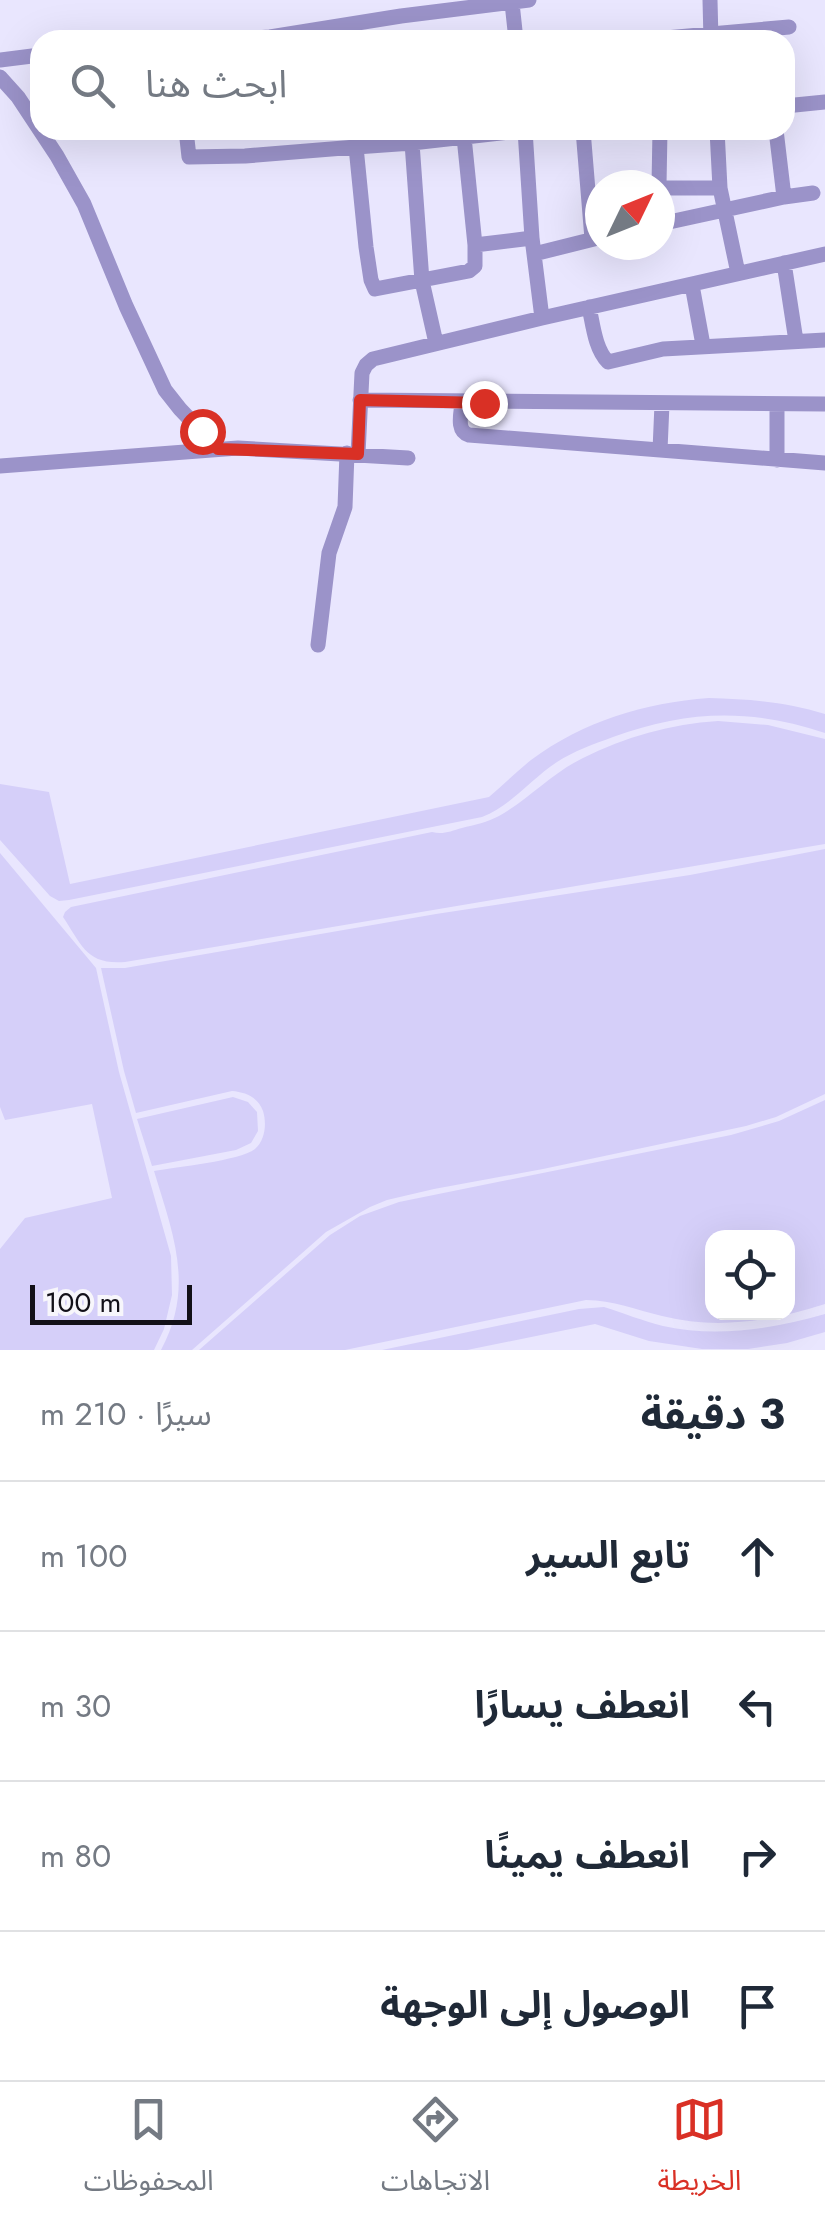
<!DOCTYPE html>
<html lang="ar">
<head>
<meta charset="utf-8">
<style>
	:root { --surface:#fff; --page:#f2f2f3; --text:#1f2937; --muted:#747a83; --line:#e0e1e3; --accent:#d93025 }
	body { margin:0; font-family:Jost,"Noto Sans Arabic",sans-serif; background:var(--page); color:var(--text); direction:rtl }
	.controls { position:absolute; right:30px; bottom:30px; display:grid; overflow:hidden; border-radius:20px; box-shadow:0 10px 40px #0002 }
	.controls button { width:90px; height:90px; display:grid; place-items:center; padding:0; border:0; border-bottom:2px solid var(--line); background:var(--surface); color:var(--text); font:50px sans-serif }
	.compass { position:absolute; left:585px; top:170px; width:90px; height:90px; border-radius:50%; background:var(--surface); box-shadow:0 10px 40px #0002; rotate:47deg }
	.scale { position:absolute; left:30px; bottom:25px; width:162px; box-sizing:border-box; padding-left:10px; border:5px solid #121018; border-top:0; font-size:28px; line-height:35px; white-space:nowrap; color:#121018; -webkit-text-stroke:8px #f7f6fb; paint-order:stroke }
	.stop { position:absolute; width:30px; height:30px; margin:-22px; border:8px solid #d93025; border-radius:50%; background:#fff }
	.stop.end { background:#d93025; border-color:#fff; box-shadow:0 2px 10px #0008 }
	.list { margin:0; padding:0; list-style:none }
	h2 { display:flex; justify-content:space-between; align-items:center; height:130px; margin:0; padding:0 40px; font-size:42px }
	h2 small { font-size:32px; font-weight:400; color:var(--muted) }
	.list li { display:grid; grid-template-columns:65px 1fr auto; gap:30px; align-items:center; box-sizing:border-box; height:150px; padding:0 40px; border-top:2px solid var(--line) }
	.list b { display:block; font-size:38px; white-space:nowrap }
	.list em { font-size:32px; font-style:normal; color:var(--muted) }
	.icon { flex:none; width:55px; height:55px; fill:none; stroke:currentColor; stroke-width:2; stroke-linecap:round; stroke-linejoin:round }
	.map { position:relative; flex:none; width:825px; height:1350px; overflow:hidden; direction:ltr }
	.search { position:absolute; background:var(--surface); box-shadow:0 10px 40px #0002; left:30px; right:30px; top:30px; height:110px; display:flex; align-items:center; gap:25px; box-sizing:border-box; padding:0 35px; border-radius:30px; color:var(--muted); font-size:38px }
	.sheet { height:730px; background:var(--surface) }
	nav { display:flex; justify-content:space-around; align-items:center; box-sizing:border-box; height:140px; border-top:2px solid var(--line); background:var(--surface); font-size:28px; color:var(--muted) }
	nav a { display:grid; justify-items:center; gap:5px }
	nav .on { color:var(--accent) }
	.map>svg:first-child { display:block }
	.green { fill:#d5cff9; fill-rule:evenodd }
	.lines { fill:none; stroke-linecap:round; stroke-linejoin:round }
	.minor { stroke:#9b93c9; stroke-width:15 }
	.route { stroke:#d93025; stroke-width:12 }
</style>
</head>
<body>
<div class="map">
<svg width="825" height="1350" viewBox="0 0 825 1350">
	<rect width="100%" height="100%" fill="#e9e6fe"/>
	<path class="green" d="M709,698C749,699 786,702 825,714V733C750,708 687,710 613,737C594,744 574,751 557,762C531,779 512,805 482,817L69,900L59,901L50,896L0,840V784L49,792L70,884L489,797C503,785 516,772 531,760C584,721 644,703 709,698Z
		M718,721L768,725L825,739V844L125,962C86,965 82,945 63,917L65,912L71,907L432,832C443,835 451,831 462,828C474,825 488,822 499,816C529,799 552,773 583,758C625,737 671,724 718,721Z
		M825,849V1094L776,1117L746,1126L543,1169L434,1189L387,1200L370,1207L326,1232L192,1350H161C195,1287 173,1234 154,1171C176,1167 239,1161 255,1149C265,1140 267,1124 263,1111C258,1097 245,1092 232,1091L136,1113L124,1071L101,968H125L436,914L690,875Z
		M0,853L96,968L119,1072L171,1256L172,1295L164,1329L154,1350H0V1249L25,1218L112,1198L92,1104L5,1120L0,1107Z
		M233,1097L248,1102L257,1112L258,1131L251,1143L236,1150L152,1166L137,1119Z
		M825,1100V1304C772,1321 717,1330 662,1316C636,1310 613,1300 586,1300L345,1350H199L330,1235L360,1216L399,1202L731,1135L779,1121ZM712,1238H788V1312H712Z
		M604,1307C623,1313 643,1321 663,1326C717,1338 773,1329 825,1314V1332L787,1343L748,1349H702L649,1341L595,1324L467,1350H382L579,1309Z"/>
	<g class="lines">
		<path class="minor" d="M710,0L711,40
			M512,3L516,40
			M224,40L270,37L401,16L529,0
			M643,40L789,27
			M0,60L40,55
			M0,77L18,97L57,156L84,204L126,306L165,390L180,409L218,449
			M785,106L825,102
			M186,130L189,157L245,156L356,147
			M525,130L532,238L542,318
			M583,130L592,239
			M717,130L720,188L738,273
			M776,130L784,197
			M464,137L475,245V266L469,271L375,289L371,280L366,247L356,147L412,143L527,130
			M412,143L422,281L436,343
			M659,185L660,130
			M660,188H720
			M660,224L784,197L813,193
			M475,245L532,238
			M534,254L598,238
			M784,263L796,341
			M692,285L703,345
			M589,307C593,325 595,349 608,362L663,349L825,340
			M360,400L825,404
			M462,403C461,414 456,431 469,435L825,463
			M660,450L662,404
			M358,454L362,373L366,365L373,359L542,318L825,254
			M777,460V404
			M0,466L238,448L408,458
			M318,645L329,553L345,507L347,453"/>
	</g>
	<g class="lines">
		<path class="route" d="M202,431L218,449L358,454L360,400L484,403"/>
	</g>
</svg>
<div class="controls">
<button><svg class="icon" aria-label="locate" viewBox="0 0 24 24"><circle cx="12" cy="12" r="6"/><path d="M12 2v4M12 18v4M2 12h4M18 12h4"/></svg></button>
</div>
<svg class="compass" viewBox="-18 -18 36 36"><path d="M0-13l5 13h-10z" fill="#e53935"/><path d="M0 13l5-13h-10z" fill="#747a83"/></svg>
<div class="scale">100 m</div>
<div class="stop" style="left:202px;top:431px"></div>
<div class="stop end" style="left:484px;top:403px"></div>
<div class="search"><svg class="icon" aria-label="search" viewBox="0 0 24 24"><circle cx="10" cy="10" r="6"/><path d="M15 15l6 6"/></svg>ابحث هنا</div>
</div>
<section class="sheet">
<h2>3 دقيقة<small>سيرًا · 210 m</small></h2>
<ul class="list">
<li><svg class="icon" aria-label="ahead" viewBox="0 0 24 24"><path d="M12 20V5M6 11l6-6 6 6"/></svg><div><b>تابع السير</b></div><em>100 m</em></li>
<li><svg class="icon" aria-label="left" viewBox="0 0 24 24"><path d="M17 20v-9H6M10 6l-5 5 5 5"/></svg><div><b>انعطف يسارًا</b></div><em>30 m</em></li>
<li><svg class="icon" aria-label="right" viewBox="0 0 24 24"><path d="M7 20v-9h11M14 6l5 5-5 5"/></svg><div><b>انعطف يمينًا</b></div><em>80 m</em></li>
<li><svg class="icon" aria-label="arrive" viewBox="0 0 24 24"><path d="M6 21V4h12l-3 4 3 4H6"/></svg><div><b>الوصول إلى الوجهة</b></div></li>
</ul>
</section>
<nav>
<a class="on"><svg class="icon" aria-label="map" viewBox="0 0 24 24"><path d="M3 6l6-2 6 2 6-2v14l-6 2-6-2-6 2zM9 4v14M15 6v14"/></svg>الخريطة</a>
<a><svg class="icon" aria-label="directions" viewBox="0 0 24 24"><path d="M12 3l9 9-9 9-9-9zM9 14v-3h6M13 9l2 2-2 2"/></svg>الاتجاهات</a>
<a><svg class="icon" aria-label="saved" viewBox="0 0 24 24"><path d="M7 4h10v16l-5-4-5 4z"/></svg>المحفوظات</a>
</nav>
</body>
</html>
